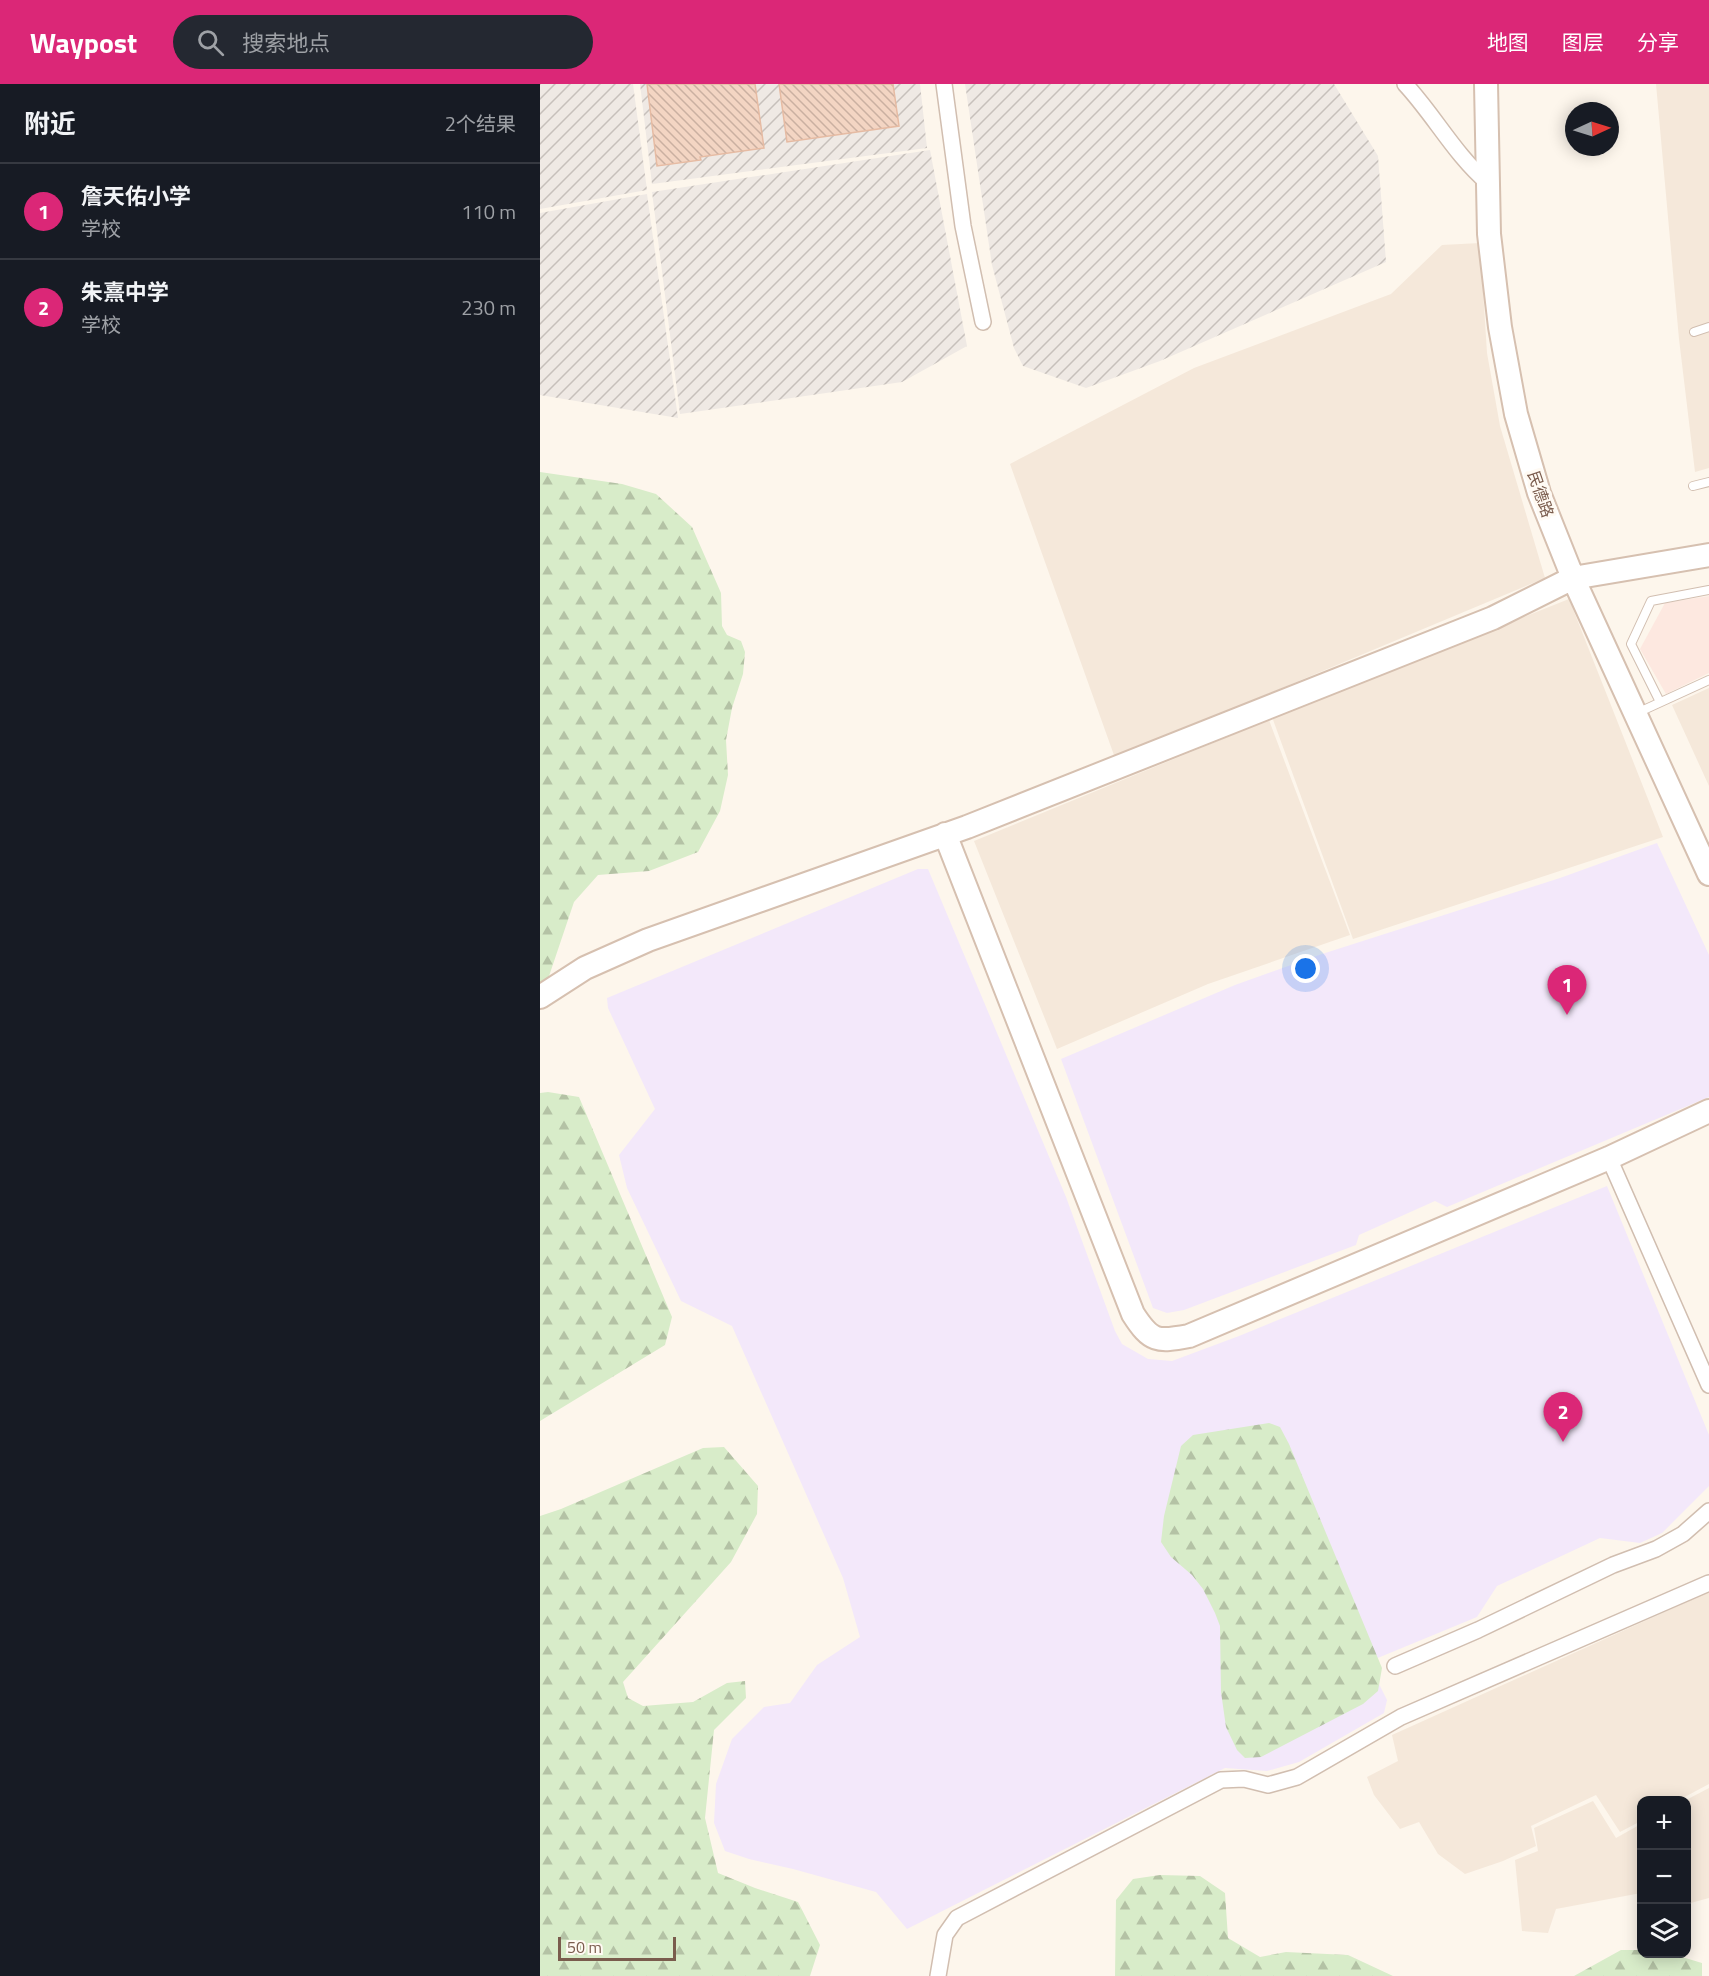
<!DOCTYPE html>
<html lang="zh">
<head>
<meta charset="utf-8">
<style>
	:root { --surface:#171b24; --page:#242831; --text:#f1f3f6; --muted:#9ea1a6; --line:#363941; --accent:#db2777 }
	body { margin:0; font-family:"Titillium Web","Noto Sans SC",sans-serif; background:var(--page); color:var(--text) }
	.controls { position:absolute; right:18px; bottom:18px; display:grid; overflow:hidden; border-radius:12px; box-shadow:0 3px 15px #0003 }
	.controls button { width:54px; height:54px; display:grid; place-items:center; padding:0; border:0; border-bottom:2px solid var(--line); background:var(--surface); color:var(--text); font:30px sans-serif }
	.compass { position:absolute; left:1025px; top:18px; width:54px; height:54px; border-radius:50%; background:var(--surface); box-shadow:0 3px 15px #0003; rotate:86deg }
	.scale { position:absolute; left:18px; bottom:15px; width:118px; box-sizing:border-box; padding-left:6px; border:3px solid #7a5c4d; border-top:0; font-size:16px; line-height:21px; white-space:nowrap; color:#7a5c4d; -webkit-text-stroke:4px #fffaf3; paint-order:stroke }
	.you { position:absolute; left:766px; top:885px; width:21px; height:21px; margin:-15px; border:4px solid #fff; border-radius:50%; background:#1a73e8; box-shadow:0 0 0 9px #1a73e833 }
	.badge { display:grid; place-items:center; width:39px; height:39px; border-radius:50%; background:var(--accent); color:#fff; font-size:20px; font-weight:700 }
	.pin { position:absolute; translate:-50% -50px; filter:drop-shadow(0 2px 3px #0008) }
	.pin::after { content:''; position:absolute; top:32px; width:21px; height:18px; background:inherit; clip-path:polygon(0 0,100% 0,50% 100%) }
	.list { margin:0; padding:0; list-style:none }
	h2 { display:flex; justify-content:space-between; align-items:center; height:78px; margin:0; padding:0 24px; font-size:26px }
	h2 small { font-size:20px; font-weight:400; color:var(--muted) }
	.list li { display:grid; grid-template-columns:39px 1fr auto; gap:18px; align-items:center; box-sizing:border-box; height:96px; padding:0 24px; border-top:2px solid var(--line) }
	.list b { display:block; font-size:22px; white-space:nowrap }
	.list p { margin:0; font-size:20px; white-space:nowrap; color:var(--muted) }
	.list em { font-size:20px; font-style:normal; color:var(--muted) }
	.icon { flex:none; width:33px; height:33px; fill:none; stroke:currentColor; stroke-width:2; stroke-linecap:round; stroke-linejoin:round }
	.map { position:relative; flex:none; width:1169px; height:1892px; overflow:hidden }
	header { display:flex; align-items:center; gap:36px; box-sizing:border-box; height:84px; padding:0 30px; background:var(--accent); color:#fff }
	header strong { font-size:28px }
	nav { display:flex; gap:33px; margin-inline-start:auto; font-size:21px }
	.search { width:420px; height:54px; background:var(--page); display:flex; align-items:center; gap:15px; box-sizing:border-box; padding:0 21px; border-radius:33px; color:var(--muted); font-size:22px }
	main { display:flex }
	aside { flex:1; background:var(--surface) }
	.map>svg:first-child { display:block }
	.residential { fill:#f5e8da }
	.commercial { fill:#fde8e0 }
	.industrial { fill:url(#industrial-furrows) }
	.education { fill:#f3e8fa }
	.forest { fill:url(#forest-firs) }
	.building { fill:url(#building-back-hatch); stroke:#e6bba3; stroke-width:1.5 }
	.lines { fill:none; stroke-linecap:round; stroke-linejoin:round }
	.lane-casing { stroke:#d1beb0; stroke-width:10 }
	.street-casing { stroke:#d1beb0; stroke-width:18 }
	.secondary-casing { stroke:#d6c0b0; stroke-width:26 }
	.lane { stroke:#fff; stroke-width:8 }
	.street { stroke:#fff; stroke-width:15 }
	.secondary { stroke:#fff; stroke-width:22 }
	.labels { text-anchor:middle; dominant-baseline:central; stroke-width:6; stroke-linejoin:round; paint-order:stroke }
	.street-label { font-size:16px; fill:#7a5c4d; stroke:#fffaf3 }
</style>
</head>
<body>
<header>
<strong>Waypost</strong>
<div class="search"><svg class="icon" aria-label="search" viewBox="0 0 24 24"><circle cx="10" cy="10" r="6"/><path d="M15 15l6 6"/></svg>搜索地点</div>
<nav><a>地图</a><a>图层</a><a>分享</a></nav>
</header>
<main>
<aside>
<h2>附近<small>2个结果</small></h2>
<ul class="list">
<li><span class="badge">1</span><div><b>詹天佑小学</b><p>学校</p></div><em>110 m</em></li>
<li><span class="badge">2</span><div><b>朱熹中学</b><p>学校</p></div><em>230 m</em></li>
</ul>
</aside>
<div class="map">
<svg width="1169" height="1892" viewBox="0 0 1169 1892">
	<defs>
		<pattern id="industrial-furrows" width="10" height="10" patternUnits="userSpaceOnUse" patternTransform="scale(1.5)"><rect width="10" height="10" fill="#efe9e4"/><path d="M-1 1l2-2M0 10L10 0M9 11l2-2" fill="none" stroke="#c7c0bb"/></pattern>
		<pattern id="forest-firs" width="22" height="20" patternUnits="userSpaceOnUse" patternTransform="scale(1.5)"><rect width="22" height="20" fill="#d8ecc9"/><path d="M5 1l3.5 6h-7zM16 11l3.5 6h-7z" fill="#b4c2a5"/></pattern>
		<pattern id="building-back-hatch" width="6" height="6" patternUnits="userSpaceOnUse" patternTransform="scale(1.5)"><rect width="6" height="6" fill="#f3d5c3"/><path d="M-1 5l2 2M0 0l6 6M5-1l2 2" fill="none" stroke="#cab0a1"/></pattern>
	</defs>
	<rect width="100%" height="100%" fill="#fdf6ec"/>
	<path class="residential" d="M1116,0H1169V384L1155,388L1139,255Z
		M940,159L947,269L960,342L1005,494L575,674L470,380L654,284L851,210L902,161Z
		M1029,515L1123,753L813,855L732,633Z
		M1169,604V702L1132,621Z
		M729,636L810,851L668,900L517,965L434,757Z
		M1169,1508V1700L1139,1716H1102L1101,1737L1080,1748L1056,1711L991,1742L996,1762L963,1777L925,1790L898,1770L879,1738L860,1745L834,1711L827,1693L858,1677L852,1651Z
		M1169,1704V1814L1147,1820L1146,1716Z
		M1053,1717L1076,1754L1101,1740V1809L1016,1825L1008,1849L982,1847L975,1776L998,1767L994,1744Z"/>
	<path class="commercial" d="M1169,512V589L1126,610L1100,565L1125,519Z"/>
	<path class="industrial" d="M0,0H93L107,106L0,125Z
		M100,0H380L387,64L112,100Z
		M425,0H794L838,72L846,178L620,277L546,304L483,282L474,264L452,181Z
		M390,66L427,262L362,298L140,330L112,108Z
		M107,110L138,334L0,311V129Z"/>
	<path class="education" d="M1117,759L1169,871V1013L907,1123L895,1117L819,1151L816,1161L644,1226L627,1229L613,1224L521,975L695,901L779,871L1020,794Z
		M378,785H388L526,1113L575,1247L582,1260L608,1275L632,1277L699,1252L1067,1102L1169,1351V1402L1122,1449L1100,1459L1060,1454L957,1502L937,1533L828,1578L847,1616L844,1629L759,1678L727,1687L685,1684L367,1845L336,1808L253,1785L209,1775L185,1767L174,1739L176,1700L192,1655L224,1623L250,1619L277,1581L320,1553L303,1494L192,1242L141,1217L87,1104L79,1071L115,1025L68,924L67,914Z"/>
	<path class="forest" d="M0,388L82,400L116,410L152,443L181,509L182,542L187,551L201,557L205,568L203,590L192,624L186,656L188,691L180,727L158,768L109,787L58,791L34,818L6,901L0,903Z
		M8,1008L39,1013L132,1233L125,1261L0,1337V1009Z
		M729,1339L740,1343L749,1360L842,1584L838,1607L823,1620L721,1673L705,1674L697,1666L686,1643L681,1608L680,1542L675,1529L663,1505L652,1491L631,1473L621,1458L624,1432L641,1362L653,1351Z
		M184,1363L218,1402L217,1430L191,1478L83,1598L88,1614L103,1622L153,1618L187,1599L205,1597L206,1614L174,1646L165,1734L178,1789L215,1804L258,1818L280,1861L270,1892H0V1432L21,1425L163,1364Z
		M620,1791L660,1792L685,1809L688,1854L720,1873L746,1868L808,1871L853,1892H575L576,1816L593,1795Z
		M1081,1866H1101L1102,1870H1132L1162,1879V1892H1034Z"/>
	<path class="building" d="M107,0H215L224,64L160,73L161,76L117,82Z
		M239,0H353L359,42L247,58Z"/>
	<g class="lines">
		<defs>
			<path id="lane" d="M1154,248L1169,243
				M1153,402L1169,398
				M1120,618L1091,560L1111,517L1169,506
				M1097,629L1169,596"/>
			<path id="street" d="M404,0L423,142L443,238
				M865,0C894,31 915,71 948,99
				M1069,1074L1169,1301
				M855,1582L938,1546L1073,1481L1116,1465L1143,1450L1169,1427
				M398,1892L405,1851L417,1834L681,1696L704,1695L728,1701L757,1693L861,1633L1169,1499"/>
			<path id="secondary" d="M946,0L949,150L960,243L976,330L999,409L1033,494L1169,790
				M405,750L593,1230C611,1258 617,1258 649,1252L1069,1074L1169,1027
				M0,913L45,884L108,856L427,743L953,534L1033,494L1169,471"/>
		</defs>
		<use href="#lane" class="lane-casing"/>
		<use href="#street" class="street-casing"/>
		<use href="#secondary" class="secondary-casing"/>
		<use href="#lane" class="lane"/>
		<use href="#street" class="street"/>
		<use href="#secondary" class="secondary"/>
	</g>
	<g class="labels">
		<g class="street-label">
			<text transform="translate(1001 410) rotate(71)">民德路</text>
		</g>
	</g>
</svg>
<div class="controls">
<button>+</button>
<button>−</button>
<button><svg class="icon" aria-label="layers" viewBox="0 0 24 24"><path d="M12 4l9 5-9 5-9-5zM3 14l9 5 9-5"/></svg></button>
</div>
<svg class="compass" viewBox="-18 -18 36 36"><path d="M0-13l5 13h-10z" fill="#e53935"/><path d="M0 13l5-13h-10z" fill="#9ea1a6"/></svg>
<div class="scale">50 m</div>
<div class="you"></div>
<div class="pin badge" style="left:1027px;top:931px">1</div>
<div class="pin badge" style="left:1023px;top:1358px">2</div>
</div>
</main>
</body>
</html>
